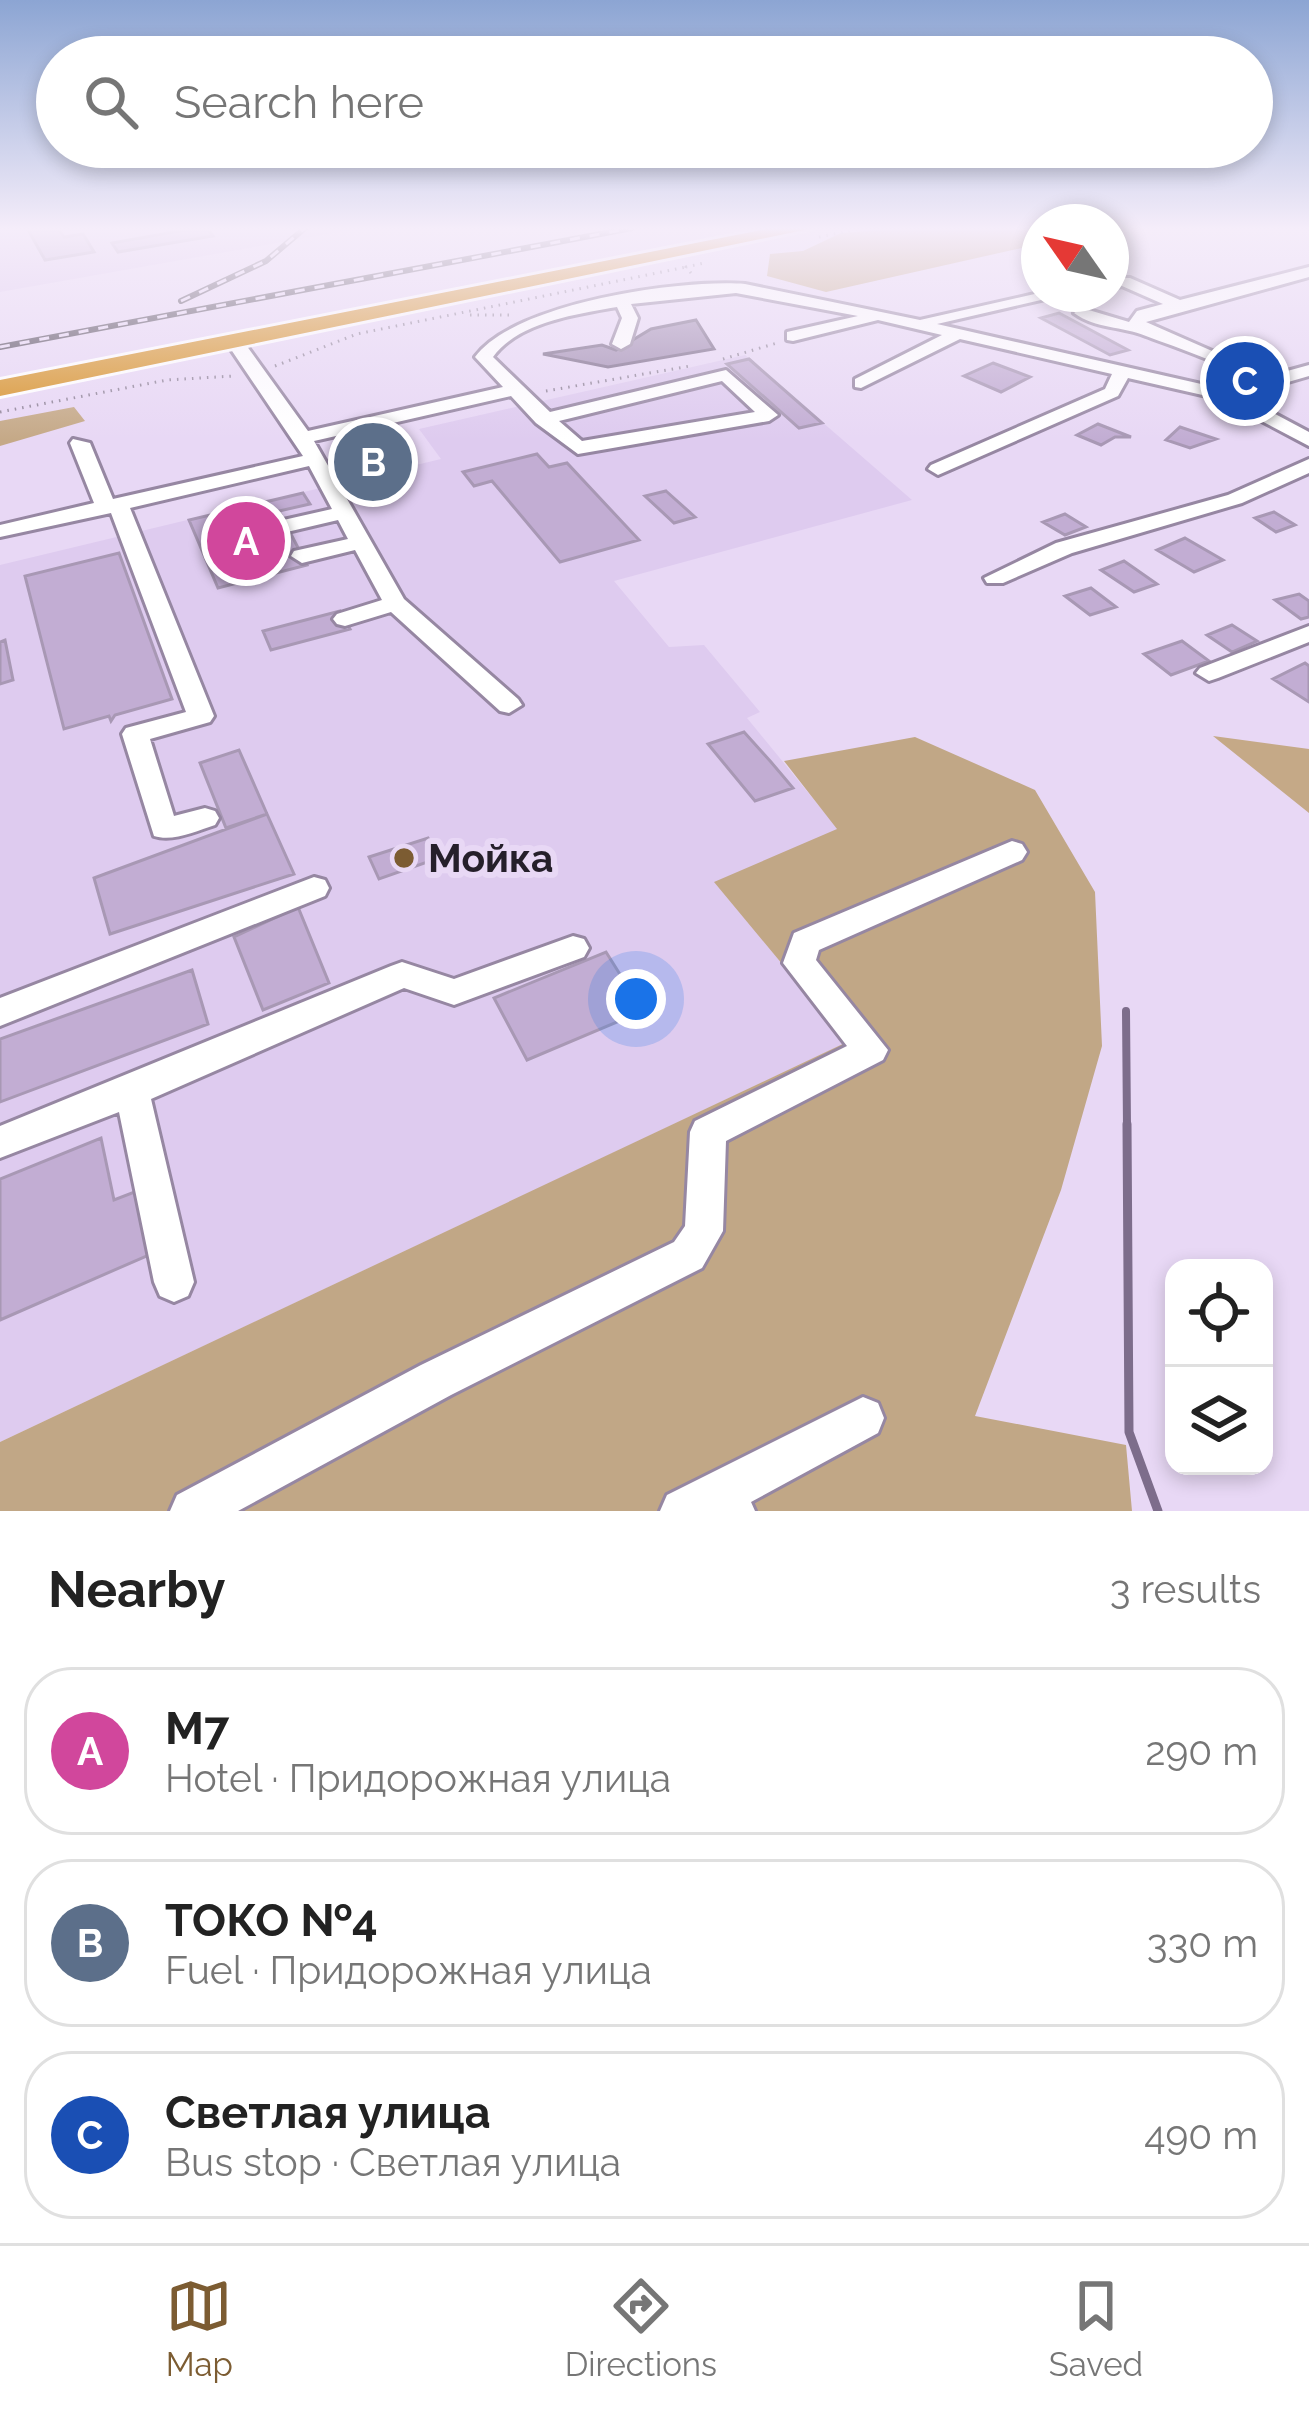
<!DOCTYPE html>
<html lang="en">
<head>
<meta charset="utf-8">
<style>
	:root { --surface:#fff; --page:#f6f6f6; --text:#222; --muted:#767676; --line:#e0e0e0; --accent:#7c5c32 }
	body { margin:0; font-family:Raleway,sans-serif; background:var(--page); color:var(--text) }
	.controls { position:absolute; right:36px; bottom:36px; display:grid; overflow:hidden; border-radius:24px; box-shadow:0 6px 18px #0003 }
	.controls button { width:108px; height:108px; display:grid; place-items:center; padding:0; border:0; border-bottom:3px solid var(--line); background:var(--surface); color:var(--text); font:60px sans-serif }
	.compass { position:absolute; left:1021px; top:204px; width:108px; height:108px; border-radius:50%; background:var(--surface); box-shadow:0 6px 18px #0003; rotate:304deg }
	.you { position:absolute; left:636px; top:999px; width:42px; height:42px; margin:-30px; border:9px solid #fff; border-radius:50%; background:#1a73e8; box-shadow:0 0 0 18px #1a73e833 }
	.badge { display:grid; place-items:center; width:78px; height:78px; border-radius:50%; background:var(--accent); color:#fff; font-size:39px; font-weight:700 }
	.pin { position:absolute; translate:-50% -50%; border:6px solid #fff; box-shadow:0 3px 12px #0006 }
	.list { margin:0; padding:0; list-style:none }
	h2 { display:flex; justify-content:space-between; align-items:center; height:156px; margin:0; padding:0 48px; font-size:51px }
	h2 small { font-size:39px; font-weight:400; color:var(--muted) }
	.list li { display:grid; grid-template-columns:78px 1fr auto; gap:36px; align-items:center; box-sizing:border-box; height:168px; margin:0 24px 24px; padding:0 24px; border:3px solid var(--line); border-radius:48px }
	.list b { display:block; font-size:45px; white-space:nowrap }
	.list p { margin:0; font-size:39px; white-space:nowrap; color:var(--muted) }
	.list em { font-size:39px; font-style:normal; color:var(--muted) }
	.icon { flex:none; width:66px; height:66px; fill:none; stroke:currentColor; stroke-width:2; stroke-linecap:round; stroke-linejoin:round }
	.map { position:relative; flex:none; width:1309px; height:1511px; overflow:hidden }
	.search { position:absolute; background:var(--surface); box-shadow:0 6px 18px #0003; left:36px; right:36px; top:36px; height:132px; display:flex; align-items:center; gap:30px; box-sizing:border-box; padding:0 42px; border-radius:66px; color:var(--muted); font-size:45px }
	.sheet { height:732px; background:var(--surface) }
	nav { display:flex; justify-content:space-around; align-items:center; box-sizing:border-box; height:168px; border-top:3px solid var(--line); background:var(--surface); font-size:33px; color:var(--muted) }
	nav a { display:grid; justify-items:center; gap:6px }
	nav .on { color:var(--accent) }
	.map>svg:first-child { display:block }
	.built { fill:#decbef }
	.green { fill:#c1a786 }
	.forest { fill:#c5a987 }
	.water { fill:#a38fb4; stroke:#7d6d8b; stroke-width:3 }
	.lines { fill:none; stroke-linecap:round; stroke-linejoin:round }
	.stream-far1 { stroke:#7d6d8b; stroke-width:8 }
	.stream { stroke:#7d6d8b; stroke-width:9 }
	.building { fill:#c2add3; stroke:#a898b4; stroke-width:3 }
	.minor-casing { stroke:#9687a2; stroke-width:6 }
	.highway-casing { stroke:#fff; stroke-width:6 }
	.path { stroke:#8f8498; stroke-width:3; stroke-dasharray:1.5 6; stroke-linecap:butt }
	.minor { fill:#fff; fill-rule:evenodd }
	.highway { fill:#d8942c; fill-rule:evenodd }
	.rail-casing { stroke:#574e5e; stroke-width:6 }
	.rail { stroke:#e8d8f5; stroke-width:3; stroke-dasharray:10; stroke-linecap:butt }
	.poi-dot { fill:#7c5c32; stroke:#e8d8f5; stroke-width:4.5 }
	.labels { text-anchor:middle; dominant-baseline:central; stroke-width:12; stroke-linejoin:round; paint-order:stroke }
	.poi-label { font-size:39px; font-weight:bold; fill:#251f2a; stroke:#e8d8f5; text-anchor:start }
</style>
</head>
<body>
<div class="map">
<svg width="1309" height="1511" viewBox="0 0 1309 1511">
	<rect width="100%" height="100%" fill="#e8d8f5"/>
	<path class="built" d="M0,228H362L0,292Z
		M745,355L912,500L614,581L669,647L704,645L760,712L747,718L838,829L848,1042L0,1442V565L441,459L419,429Z"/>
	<path class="green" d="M915,737L1035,790L1095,892L1102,1046L1061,1190L975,1416L1126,1445L1132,1511H0V1442L847,1042L714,882L837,829L784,761Z"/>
	<path class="forest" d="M909,228H1039V244L826,292L767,276L770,254L803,251L841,233Z
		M74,407L85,421L0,446V421Z
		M1213,736L1309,749V813Z"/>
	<path class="water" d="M696,320L714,349L608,367L543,354L602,345L616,350L651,329Z"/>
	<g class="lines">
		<path class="stream-far1" d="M1126,1011L1127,1127"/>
		<path class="stream" d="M1127,1124L1129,1432L1158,1511"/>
	</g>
	<path class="building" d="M27,228H58L64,237L83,234L94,252L45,260Z
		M196,228H207L213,236L118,252L112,243Z
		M1059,313L1128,350L1110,355L1041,318Z
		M749,359L822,423L799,428L727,364Z
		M993,363L1030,377L1001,392L964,376Z
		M1098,424L1131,437H1115L1101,445L1077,435Z
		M1180,427L1216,439L1190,448L1166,440Z
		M399,452L404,459L377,465L382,472L365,476L352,458Z
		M537,454L549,467L567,463L639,540L560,562L492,481L474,486L463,472Z
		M666,491L695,517L674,523L645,496Z
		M303,493L310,504L279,511L307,565L218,588L189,520Z
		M1274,512L1295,525L1276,532L1255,518Z
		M1065,514L1086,527L1065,535L1043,522Z
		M1185,538L1223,560L1194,572L1157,550Z
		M119,553L172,699L115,715L111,721L109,716L64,729L25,576Z
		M1124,561L1157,584L1134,592L1101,570Z
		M1091,588L1116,607L1090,615L1065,596Z
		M1299,594L1309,601V617L1301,619L1275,600Z
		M340,611L350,629L271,650L263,631Z
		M1232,625L1257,641L1232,652L1207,635Z
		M5,640L13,680L0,684V642Z
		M1182,641L1209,661L1171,675L1144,654Z
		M1305,663L1309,666V702L1273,679Z
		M744,732L771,762L793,788L755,801L708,744Z
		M239,750L267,814L226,828L200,763Z
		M267,814L294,874L110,934L94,878Z
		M428,838L439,858L379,879L369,857Z
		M298,907L329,983L263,1010L234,937Z
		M606,952L643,1011L527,1060L494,998Z
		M192,970L208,1024L0,1102V1039Z
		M101,1138L114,1200L137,1191L151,1254L0,1320V1179Z"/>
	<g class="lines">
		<defs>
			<path id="minor" d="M1309,267V277L1146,322L1269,376L1309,365V376L1253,392L1244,387L1252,381C1220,362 1181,349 1146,336C1122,326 1096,329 1074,313L1082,308L1129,322L1137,311L1163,304L1122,286L1111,288V278H1130L1180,300Z
				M745,284L920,320L1039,293L1067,294L937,324L1232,391L1309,432V446L1220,399L1128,378L1118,396L938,475L928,469L931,465L1105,389L1112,374L960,339L861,388L855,387V379L942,335L878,320L793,341L787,340V332L858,316L736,293L631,304L638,318L630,344L621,349L612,344L622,318L617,307C577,314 518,322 493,357L550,412L726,370L778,415L769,421L578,454L536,423L511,396L314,441L404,599L518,699L522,705L509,713L500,711L391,612L345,626L337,624L333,619L337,614L382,600L355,550L302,563L291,556L294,551L348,539L338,520L287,532L276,526L279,521L332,509L309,466L130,508L214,716L210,722L150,739L174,816L205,808L215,811L219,818L215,825C196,831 173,842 154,836L122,734L126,728L186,712L111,513L0,537V525L94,503L70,443L73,439L90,443L113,499L303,456L226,342L229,338H241L308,431L503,387L475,357C514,303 680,279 745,284ZM722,381L755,412L582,441L559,421Z
				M1309,459V473L1242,503L1072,553L1003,583H987L984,578L1056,543L1228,495Z
				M1309,626V642L1218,678L1209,681L1196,673L1200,668Z
				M1012,841L1022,844L1027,852L1022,860L819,950L816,960L888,1050L883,1060L726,1141L723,1231L702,1268L451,1395L238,1511H170L177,1495L421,1365L674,1242L685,1226L690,1132L695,1121L847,1046L783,963L794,933Z
				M314,877L325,880L329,888L325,896L0,1026V998Z
				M573,936L584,939L589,948L584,957L454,1005L404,988L151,1099L194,1282L188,1296L174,1302L160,1296L154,1282L119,1112L0,1158V1126L391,966L402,962L454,979Z
				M863,1397L878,1403L884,1418L878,1433L751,1502L755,1511H660L667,1495Z"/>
			<path id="highway" d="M772,228H814L0,396V380Z"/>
		</defs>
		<use href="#minor" class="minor-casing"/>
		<use href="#highway" class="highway-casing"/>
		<path class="path" d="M819,237L864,228
			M691,273L686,267L704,263
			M470,315H514
			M723,359L777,343
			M275,366L357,334L686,267
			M546,391L690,366
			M0,412L167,380L233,376"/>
		<use href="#minor" class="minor"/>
		<use href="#highway" class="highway"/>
		<defs>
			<path id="rail" d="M181,301L266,261L305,228
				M0,347L632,228"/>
		</defs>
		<use href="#rail" class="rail-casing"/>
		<use href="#rail" class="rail"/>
	</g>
	<linearGradient id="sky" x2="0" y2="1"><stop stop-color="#8ca5d3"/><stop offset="0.52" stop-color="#f5edfa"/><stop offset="1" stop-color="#f5edfa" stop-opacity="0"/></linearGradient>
	<rect width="1309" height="440" fill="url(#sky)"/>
	<circle class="poi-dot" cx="404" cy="858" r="12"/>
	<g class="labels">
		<g class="poi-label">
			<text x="428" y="858">Мойка</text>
		</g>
	</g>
</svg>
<div class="controls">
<button><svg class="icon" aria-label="locate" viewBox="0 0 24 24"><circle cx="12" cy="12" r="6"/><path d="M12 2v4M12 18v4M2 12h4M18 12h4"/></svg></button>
<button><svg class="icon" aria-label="layers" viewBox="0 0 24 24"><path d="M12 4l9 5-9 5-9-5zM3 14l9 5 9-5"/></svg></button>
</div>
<svg class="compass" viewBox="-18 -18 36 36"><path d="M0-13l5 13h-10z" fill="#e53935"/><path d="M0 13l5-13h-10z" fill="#767676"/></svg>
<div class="you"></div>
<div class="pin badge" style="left:246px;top:541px;background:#d1479c">A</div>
<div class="pin badge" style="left:373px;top:462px;background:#5c6f8a">B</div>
<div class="pin badge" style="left:1245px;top:381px;background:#1a4fb4">C</div>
<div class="search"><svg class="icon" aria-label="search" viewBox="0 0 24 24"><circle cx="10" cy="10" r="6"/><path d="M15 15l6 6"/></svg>Search here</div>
</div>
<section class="sheet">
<h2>Nearby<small>3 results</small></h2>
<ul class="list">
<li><span class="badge" style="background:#d1479c">A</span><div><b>М7</b><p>Hotel · Придорожная улица</p></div><em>290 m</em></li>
<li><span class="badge" style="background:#5c6f8a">B</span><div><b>ТОКО №4</b><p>Fuel · Придорожная улица</p></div><em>330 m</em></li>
<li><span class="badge" style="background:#1a4fb4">C</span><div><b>Светлая улица</b><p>Bus stop · Светлая улица</p></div><em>490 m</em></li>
</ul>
</section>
<nav>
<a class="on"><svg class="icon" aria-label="map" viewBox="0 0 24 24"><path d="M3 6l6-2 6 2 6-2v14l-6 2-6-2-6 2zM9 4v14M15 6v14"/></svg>Map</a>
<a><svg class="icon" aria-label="directions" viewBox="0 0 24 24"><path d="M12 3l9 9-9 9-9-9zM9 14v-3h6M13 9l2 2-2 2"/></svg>Directions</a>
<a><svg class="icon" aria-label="saved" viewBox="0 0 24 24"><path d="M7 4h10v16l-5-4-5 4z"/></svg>Saved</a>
</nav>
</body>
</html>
